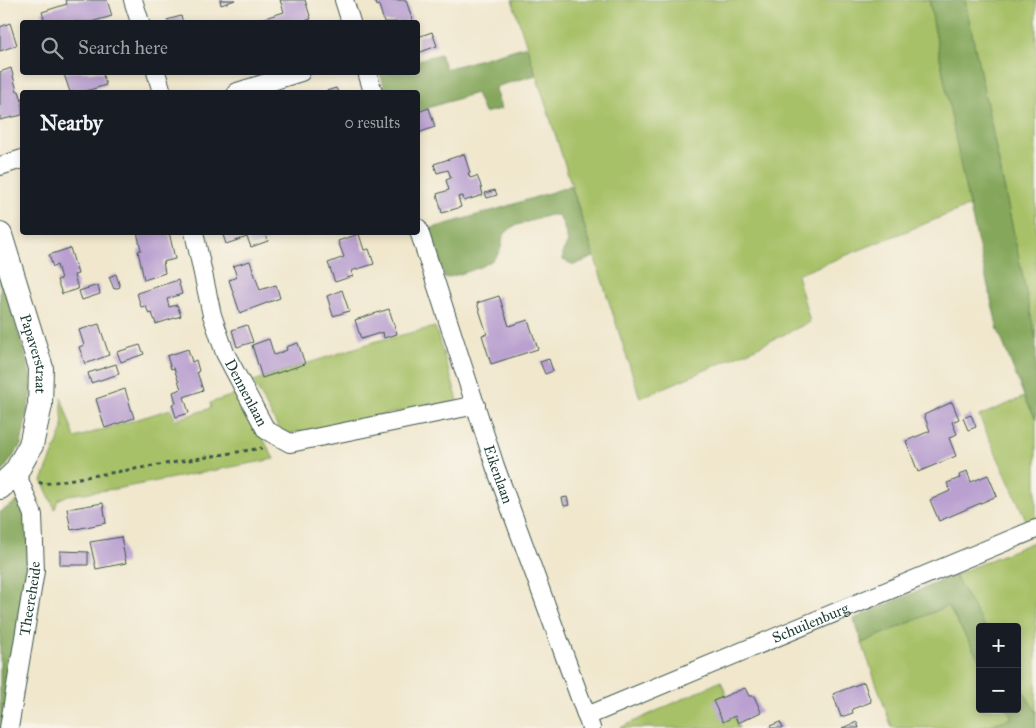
<!DOCTYPE html>
<html lang="en">
<head>
<meta charset="utf-8">
<style>
	:root { --surface:#171b24; --page:#20242c; --text:#f1f3f6; --muted:#9ea1a6; --line:#363941 }
	body { margin:0; font-family:"IM FELL Great Primer",serif; background:var(--page); color:var(--text) }
	.controls { position:absolute; right:15px; bottom:15px; display:grid; overflow:hidden; border-radius:5px; box-shadow:0 2px 8px #0003 }
	.controls button { width:45px; height:45px; display:grid; place-items:center; padding:0; border:0; border-bottom:1px solid var(--line); background:var(--surface); color:var(--text); font:25px sans-serif }
	.list { margin:0; padding:0; list-style:none }
	h2 { display:flex; justify-content:space-between; align-items:center; height:65px; margin:0; padding:0 20px; font-size:21px }
	h2 small { font-size:16px; font-weight:400; color:var(--muted) }
	.icon { flex:none; width:28px; height:28px; fill:none; stroke:currentColor; stroke-width:2; stroke-linecap:round; stroke-linejoin:round }
	.map { position:relative; flex:none; width:1036px; height:728px; overflow:hidden }
	.search { position:absolute; background:var(--surface); box-shadow:0 2px 8px #0003; left:20px; top:20px; width:400px; height:55px; display:flex; align-items:center; gap:12px; box-sizing:border-box; padding:0 18px; border-radius:5px; color:var(--muted); font-size:19px }
	.panel { position:absolute; background:var(--surface); box-shadow:0 2px 8px #0003; left:20px; top:90px; width:400px; height:145px; border-radius:5px }
	.map>svg:first-child { display:block }
	.green { fill:#a7c167; stroke:#637f4e }
	.forest { fill:#85a75c; stroke:#527248 }
	.building { fill:#b9a0d0 }
	.lines { fill:none; stroke-linecap:round; stroke-linejoin:round }
	.street-casing { stroke:#3e564b; stroke-width:20 }
	.secondary-casing { stroke:#3e564b; stroke-width:26 }
	.path { stroke:#3e564b; stroke-width:3; stroke-dasharray:4 4; stroke-linecap:butt }
	.street { stroke:#fff; stroke-width:18 }
	.secondary { stroke:#fff; stroke-width:24 }
	.labels { text-anchor:middle; dominant-baseline:central; stroke-width:5; stroke-linejoin:round; paint-order:stroke }
	.street-label { font-size:15px; fill:#1f3d34; stroke:#f7f3e8 }
</style>
</head>
<body>
<div class="map">
<svg width="1036" height="728" viewBox="0 0 1036 728">
	<rect width="100%" height="100%" fill="#f7f3e8"/>
	<filter id="ink" filterUnits="userSpaceOnUse"><feTurbulence type="fractalNoise" baseFrequency=".02" numOctaves="2"/><feDisplacementMap in="SourceGraphic" scale="10" xChannelSelector="R" yChannelSelector="G"/><feConvolveMatrix kernelMatrix="1 2 1 2 8 2 1 2 1" color-interpolation-filters="sRGB"/></filter>
	<filter id="wash" filterUnits="userSpaceOnUse"><feTurbulence type="fractalNoise" baseFrequency=".0096" numOctaves="4" result="noise"/><feDisplacementMap in="SourceGraphic" scale="20" xChannelSelector="R" yChannelSelector="G"/><feGaussianBlur stdDeviation="1.12" result="paint"/><feColorMatrix in="noise" values="0 0 0 0 0 0 0 0 0 0 0 0 0 0 0 0 0 1.4 0 .05"/><feComposite in="paint" operator="in"/></filter>
	<g filter="url(#wash)">
		<rect width="100%" height="100%" fill="#f0e7cd"/>
		<path class="green" d="M512,0H929L969,206L797,275L810,322L745,353L640,398Z
			M965,0H1036V340Z
			M435,327L458,400L450,404H437L289,434L280,431L253,381L377,341Z
			M239,393L274,459L115,489L68,495L58,500L55,509L42,481L63,429L61,397L75,438L171,409L175,420L211,408L210,403Z
			M1024,397L1036,419V518L1027,522L979,416Z
			M1036,541V712L1017,681V627H985L954,575Z
			M948,606L980,661V709H1007L1013,718L980,728H892L862,643Z
			M721,681L739,728H620Z"/>
		<path class="forest" d="M929,0H965L1036,340V419L1026,401L998,330L963,178Z
			M527,46L536,75L498,86L495,89L501,109L484,113L476,93L418,111V92H386L380,73L418,72V60L440,54L446,69Z
			M571,186L594,257L574,265L563,260V251L568,242L563,224L558,215H550L514,226L503,235C502,242 502,248 498,254C490,267 460,274 445,278L429,229L498,209Z
			M0,277L27,360L32,386L21,445L0,475Z
			M21,499L36,525L4,728H0V512Z
			M954,575L985,627H980V661L948,606L862,643L854,619Z
			M1017,681L1036,712V728H980L1012,718L1007,709H1017Z"/>
		<g id="blocks">
			<path class="building" d="M66,0H107L112,16L91,22H45L42,12L67,4Z
				M220,0H235L221,5Z
				M280,0H305L311,19L301,22H252L284,12Z
				M375,0H406L413,22H384L379,5L377,6Z
				M181,16L183,22H168L167,20Z
				M10,23L17,45L0,51V27Z
				M432,32L437,46L418,53V37Z
				M11,68L17,91H19L22,101V115L0,120V72Z
				M69,72H102L106,85L83,92H70L64,74Z
				M336,88L338,92H323Z
				M429,108L435,127L418,133V112Z
				M464,154L470,173H468L470,178L477,176L480,183L483,195L464,201L463,196L458,197L461,207L442,213L437,194L449,190L446,180L451,178L448,170L437,173L434,164Z
				M495,190L497,195L487,198L485,193Z
				M137,232H169L175,259L163,262L165,273L144,280L138,251L141,250Z
				M222,232H265L268,241L251,247L247,237L226,244Z
				M359,234L364,250L369,249L374,264L351,271L353,276L335,282L328,263L344,257L338,241Z
				M70,248L78,274L74,275L78,289L62,294L57,280L61,279L57,265L53,267L49,255Z
				M250,261L260,290L276,285L280,298L240,313L229,280L237,277L233,266Z
				M116,274L120,287L114,289L109,277Z
				M178,280L182,294L167,299L169,307L177,305L181,316L156,324L152,313L149,314L146,306L141,307L137,293Z
				M98,285L100,294L82,300L79,291Z
				M342,290L349,311L333,316L327,296Z
				M499,296L509,326L528,320L538,349L491,364L482,335L487,334L477,303Z
				M389,309L397,334L384,338L383,332L361,339L355,320Z
				M99,324L109,355L85,364L79,347L84,345L79,330Z
				M247,325L253,342L237,347L232,330Z
				M269,339L274,355L287,350L286,347L298,343L305,364L262,378L252,345Z
				M140,345L144,354L121,362L117,352Z
				M188,349L192,362L196,360L199,371L197,372L203,390L184,397L189,413L176,417L172,404L176,403L173,392L181,389L174,368L171,369L167,356Z
				M549,359L553,371L545,374L540,362Z
				M116,364L119,374L91,383L88,373Z
				M125,389L134,418L105,428L96,399Z
				M952,402L959,419L952,422L957,434L949,438L956,456L918,472L906,441L930,431L924,415Z
				M971,415L976,427L968,430L963,418Z
				M967,471L971,482L988,475L997,496L939,521L930,500L950,491L947,483L960,478L959,475Z
				M567,497L569,505L564,506L562,498Z
				M103,503L106,523L71,530L67,509Z
				M121,537L126,563L96,569L90,542Z
				M60,551L88,552V565H60Z
				M864,682L871,702L852,709L853,713L841,717L833,694Z
				M745,688L749,696H754L761,712L738,723L735,716L723,722L713,701Z
				M780,722L783,728H771L770,726Z
				M857,722L859,728H842Z"/>
		</g>
	</g>
	<g filter="url(#ink)">
		<use href="#blocks" fill-opacity="0" stroke="#3e564b" stroke-width="1"/>
		<g class="lines">
			<defs>
				<g id="street">
					<path d="M133,0L140,22"/>
					<path d="M344,0L351,22"/>
					<path d="M156,72L162,92"/>
					<path d="M367,72L373,92"/>
					<path d="M237,92L301,72"/>
					<path d="M0,166L22,159"/>
					<path id="s1" d="M418,228L495,466L591,728"/>
					<path id="s2" d="M194,232L212,315L225,353L266,430L290,443L476,405"/>
					<path id="s3" d="M587,716L1036,529"/>
					<path id="s4" d="M9,728L35,571L33,515L16,472"/>
				</g>
				<g id="secondary">
					<path id="s5" d="M0,235L41,368L40,405L31,445L16,472L0,487"/>
				</g>
			</defs>
			<use href="#street" class="street-casing"/>
			<use href="#secondary" class="secondary-casing"/>
			<path class="path" d="M39,482L43,484L262,448"/>
			<use href="#street" class="street"/>
			<use href="#secondary" class="secondary"/>
		</g>
	</g>
	<g class="labels">
		<g class="street-label">
			<text stroke="none"><textPath href="#s5" startOffset="124">Papaverstraat</textPath></text>
			<text stroke="none"><textPath href="#s2" startOffset="170">Dennenlaan</textPath></text>
			<text stroke="none"><textPath href="#s1" startOffset="259">Eikenlaan</textPath></text>
			<text stroke="none"><textPath href="#s4" startOffset="131">Theereheide</textPath></text>
			<text stroke="none"><textPath href="#s3" startOffset="242">Schuilenburg</textPath></text>
		</g>
	</g>
</svg>
<div class="controls">
<button>+</button>
<button>−</button>
</div>
<div class="search"><svg class="icon" aria-label="search" viewBox="0 0 24 24"><circle cx="10" cy="10" r="6"/><path d="M15 15l6 6"/></svg>Search here</div>
<section class="panel">
<h2>Nearby<small>0 results</small></h2>
<ul class="list">
</ul>
</section>
</div>
</body>
</html>
